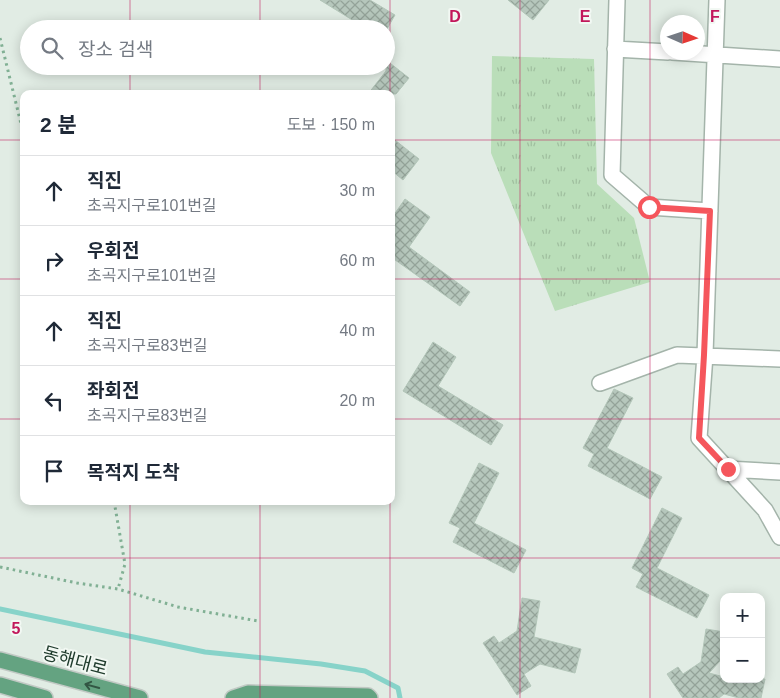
<!DOCTYPE html>
<html lang="ko">
<head>
<meta charset="utf-8">
<style>
	:root { --surface:#fff; --page:#f2f2f3; --text:#1f2937; --muted:#747a83; --line:#e0e1e3 }
	body { margin:0; font-family:Helvetica,"Noto Sans KR",sans-serif; background:var(--page); color:var(--text) }
	.controls { position:absolute; right:15px; bottom:15px; display:grid; overflow:hidden; border-radius:10px; box-shadow:0 2px 12px #0003 }
	.controls button { width:45px; height:45px; display:grid; place-items:center; padding:0; border:0; border-bottom:1px solid var(--line); background:var(--surface); color:var(--text); font:25px sans-serif }
	.compass { position:absolute; left:660px; top:15px; width:45px; height:45px; border-radius:50%; background:var(--surface); box-shadow:0 2px 12px #0003; rotate:93deg }
	.stop { position:absolute; width:15px; height:15px; margin:-11px; border:4px solid #f5565c; border-radius:50%; background:#fff }
	.stop.end { background:#f5565c; border-color:#fff; box-shadow:0 1px 5px #0008 }
	.list { margin:0; padding:0; list-style:none }
	h2 { display:flex; justify-content:space-between; align-items:center; height:65px; margin:0; padding:0 20px; font-size:21px }
	h2 small { font-size:16px; font-weight:400; color:var(--muted) }
	.list li { display:grid; grid-template-columns:32px 1fr auto; gap:15px; align-items:center; box-sizing:border-box; height:70px; padding:0 20px; border-top:1px solid var(--line) }
	.list b { display:block; font-size:19px; white-space:nowrap }
	.list p { margin:0; font-size:16px; white-space:nowrap; color:var(--muted) }
	.list em { font-size:16px; font-style:normal; color:var(--muted) }
	.icon { flex:none; width:28px; height:28px; fill:none; stroke:currentColor; stroke-width:2; stroke-linecap:round; stroke-linejoin:round }
	.map { position:relative; flex:none; width:780px; height:698px; overflow:hidden }
	.search { position:absolute; background:var(--surface); box-shadow:0 2px 12px #0003; left:20px; top:20px; width:375px; height:55px; display:flex; align-items:center; gap:12px; box-sizing:border-box; padding:0 18px; border-radius:28px; color:var(--muted); font-size:19px }
	.panel { position:absolute; background:var(--surface); box-shadow:0 2px 12px #0003; left:20px; top:90px; width:375px; height:415px; border-radius:10px }
	.map>svg:first-child { display:block }
	.park { fill:url(#park-tufts) }
	.lines { fill:none; stroke-linecap:round; stroke-linejoin:round }
	.stream { stroke:#87d3c9; stroke-width:5 }
	.building { fill:url(#building-cross-hatch); stroke:#b3c6b9 }
	.minor-casing { stroke:#a4b4aa; stroke-width:18 }
	.primary-casing { stroke:#c1c9c4; stroke-width:18 }
	.path { stroke:#81b094; stroke-width:3; stroke-dasharray:2.5 4; stroke-linecap:butt }
	.minor { stroke:#fff; stroke-width:15 }
	.primary { stroke:#64a381; stroke-width:15 }
	.oneway { stroke:#325643 }
	.route { stroke:#f5565c; stroke-width:6 }
	.grid { fill:none; stroke:#c2185b; stroke-width:1; stroke-opacity:0.55 }
	.labels { text-anchor:middle; dominant-baseline:central; stroke-width:4; stroke-linejoin:round; paint-order:stroke }
	.street-label { font-size:18px; fill:#213d2e; stroke:#f2f8f3 }
	.grid-label { font-size:16px; text-anchor:middle; font-weight:bold; fill:#c2185b; stroke:#f2f8f3; stroke-width:4; stroke-linejoin:round; paint-order:stroke }
</style>
</head>
<body>
<div class="map">
<svg width="780" height="698" viewBox="0 0 780 698">
	<defs>
		<pattern id="park-tufts" width="24" height="20" patternUnits="userSpaceOnUse" patternTransform="scale(1.25)"><rect width="24" height="20" fill="#badeb9"/><path d="M3 7l-1-3M5 7V3M7 7l1-3M15 17l-1-3M17 17v-4M19 17l1-3" fill="none" stroke="#a0bf9f"/></pattern>
		<pattern id="building-cross-hatch" width="8" height="8" patternUnits="userSpaceOnUse" patternTransform="scale(1.25)"><rect width="8" height="8" fill="#b6c7bc"/><path d="M0 0l8 8M0 8l8-8" fill="none" stroke="#94a399"/></pattern>
	</defs>
	<rect width="100%" height="100%" fill="#e1ece4"/>
	<path class="park" d="M492,56L594,59L597,184L634,218L650,282L555,311L491,153Z"/>
	<g class="lines">
		<path class="stream" d="M0,609L205,652L321,664L365,671L398,688L400,698"/>
	</g>
	<path class="building" d="M320,0H370L395,15L387,29H367Z
		M508,0H549L533,20Z
		M386,60L409,78L396,94H368L386,71Z
		M391,137L419,159L403,180L391,170Z
		M405,199L430,217L409,247L470,292L460,306L391,257V219Z
		M433,342L456,357L438,386L503,425L491,445L403,391Z
		M614,389L633,398L607,448L662,477L650,499L588,466L594,454L583,448Z
		M479,463L499,473L474,523L526,550L514,573L453,542L460,528L449,523Z
		M662,508L682,518L657,568L709,595L697,618L636,587L643,574L632,568Z
		M522,598L540,601L534,637L581,649L575,673L540,664L524,674L531,686L517,695L483,643L494,636L499,643L517,631Z
		M706,629L724,632L720,661L709,673L724,677V679H765L761,698H739L724,694L719,698H683L667,674L678,667L683,674L701,662Z"/>
	<g class="lines">
		<defs>
			<path id="minor" d="M617,0L612,175L649,207L710,211
				M717,0L705,355L699,438L765,510L780,537
				M615,49L668,52
				M672,52L780,59
				M600,383L677,355L780,359
				M727,469L780,472"/>
			<path id="primary" d="M0,660L140,698
				M0,685L45,698
				M233,698L248,693L368,696L370,698"/>
		</defs>
		<use href="#minor" class="minor-casing"/>
		<use href="#primary" class="primary-casing"/>
		<path class="path" d="M0,38L24,136
			M114,501L125,564L118,589
			M0,567L77,583L118,589L178,607L258,621"/>
		<use href="#minor" class="minor"/>
		<use href="#primary" class="primary"/>
	</g>
	<defs><path id="oneway-shaft" d="M-6 0H5M1.5-3L5.5 0L1.5 3" fill="none" stroke-width="1.6" stroke-linecap="round" stroke-linejoin="round" transform="scale(1.25)"/></defs>
	<use class="oneway" href="#oneway-shaft" transform="translate(92 686) rotate(-165)"/>
	<g class="lines">
		<path class="route" d="M649,207L710,211L704,355L699,438L728,469"/>
	</g>
	<path class="grid" d="M130,0V29M260,0V29M390,0V94M520,0V698M650,0V698M130,66V94M260,66V94M0,140H24M391,140H780M0,279H24M391,279H780M0,419H24M391,419H780M130,501V698M260,501V698M390,501V698M0,558H780"/>
	<g class="labels">
		<g class="street-label">
			<text transform="translate(75 661) rotate(15)">동해대로</text>
		</g>
	</g>
	<g class="grid-label">
		<text x="455" y="22">D</text>
		<text x="585" y="22">E</text>
		<text x="715" y="22">F</text>
		<text x="16" y="634">5</text>
	</g>
</svg>
<div class="controls">
<button>+</button>
<button>−</button>
</div>
<svg class="compass" viewBox="-18 -18 36 36"><path d="M0-13l5 13h-10z" fill="#e53935"/><path d="M0 13l5-13h-10z" fill="#747a83"/></svg>
<div class="stop" style="left:649px;top:207px"></div>
<div class="stop end" style="left:728px;top:469px"></div>
<div class="search"><svg class="icon" aria-label="search" viewBox="0 0 24 24"><circle cx="10" cy="10" r="6"/><path d="M15 15l6 6"/></svg>장소 검색</div>
<section class="panel">
<h2>2 분<small>도보 · 150 m</small></h2>
<ul class="list">
<li><svg class="icon" aria-label="ahead" viewBox="0 0 24 24"><path d="M12 20V5M6 11l6-6 6 6"/></svg><div><b>직진</b><p>초곡지구로101번길</p></div><em>30 m</em></li>
<li><svg class="icon" aria-label="right" viewBox="0 0 24 24"><path d="M7 20v-9h11M14 6l5 5-5 5"/></svg><div><b>우회전</b><p>초곡지구로101번길</p></div><em>60 m</em></li>
<li><svg class="icon" aria-label="ahead" viewBox="0 0 24 24"><path d="M12 20V5M6 11l6-6 6 6"/></svg><div><b>직진</b><p>초곡지구로83번길</p></div><em>40 m</em></li>
<li><svg class="icon" aria-label="left" viewBox="0 0 24 24"><path d="M17 20v-9H6M10 6l-5 5 5 5"/></svg><div><b>좌회전</b><p>초곡지구로83번길</p></div><em>20 m</em></li>
<li><svg class="icon" aria-label="arrive" viewBox="0 0 24 24"><path d="M6 21V4h12l-3 4 3 4H6"/></svg><div><b>목적지 도착</b></div></li>
</ul>
</section>
</div>
</body>
</html>
